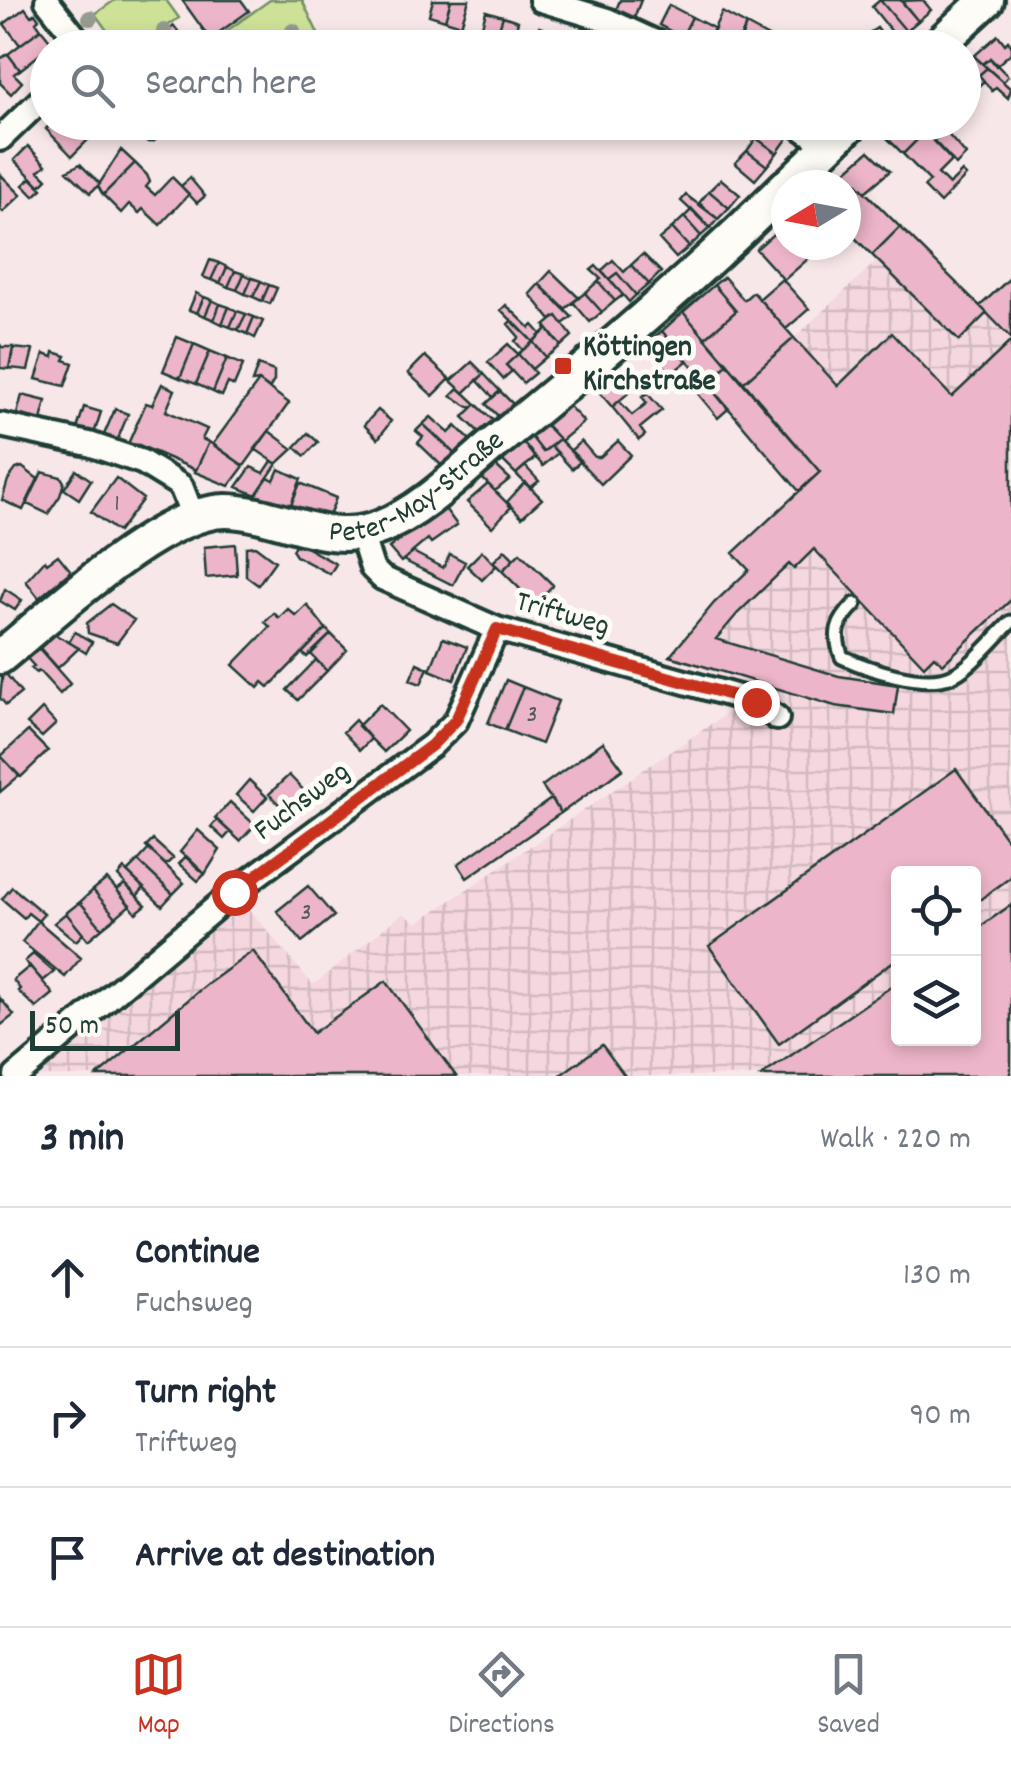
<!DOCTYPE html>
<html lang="en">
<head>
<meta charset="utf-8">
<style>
	:root { --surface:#fff; --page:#f2f2f3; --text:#1f2937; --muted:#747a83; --line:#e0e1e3; --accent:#c8321e }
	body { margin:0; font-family:Dekko,sans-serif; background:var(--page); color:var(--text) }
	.controls { position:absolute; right:30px; bottom:30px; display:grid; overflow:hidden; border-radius:10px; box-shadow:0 5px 15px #0003 }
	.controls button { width:90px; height:90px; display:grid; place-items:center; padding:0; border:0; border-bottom:2px solid var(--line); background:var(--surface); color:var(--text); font:50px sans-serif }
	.compass { position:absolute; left:771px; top:170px; width:90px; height:90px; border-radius:50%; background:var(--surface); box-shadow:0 5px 15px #0003; rotate:260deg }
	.scale { position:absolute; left:30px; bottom:25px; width:150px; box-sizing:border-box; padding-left:10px; border:5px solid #1f3d34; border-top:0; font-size:28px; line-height:35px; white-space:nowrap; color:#1f3d34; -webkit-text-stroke:8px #fdfcf7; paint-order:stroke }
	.stop { position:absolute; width:30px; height:30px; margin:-22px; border:8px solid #c8321e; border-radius:50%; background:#fff }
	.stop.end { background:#c8321e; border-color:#fff; box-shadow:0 2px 10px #0008 }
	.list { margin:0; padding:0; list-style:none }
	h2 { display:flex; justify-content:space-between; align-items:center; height:130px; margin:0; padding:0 40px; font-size:42px }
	h2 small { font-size:32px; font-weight:400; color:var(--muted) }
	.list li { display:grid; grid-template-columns:65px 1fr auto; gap:30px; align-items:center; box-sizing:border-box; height:140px; padding:0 40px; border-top:2px solid var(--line) }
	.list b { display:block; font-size:38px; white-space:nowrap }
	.list p { margin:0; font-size:32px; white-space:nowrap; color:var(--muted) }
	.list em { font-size:32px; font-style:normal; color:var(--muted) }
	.icon { flex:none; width:55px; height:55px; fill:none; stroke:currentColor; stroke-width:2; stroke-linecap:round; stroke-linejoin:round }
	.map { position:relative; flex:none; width:1011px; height:1076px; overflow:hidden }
	.search { position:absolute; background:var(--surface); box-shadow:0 5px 15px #0003; left:30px; right:30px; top:30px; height:110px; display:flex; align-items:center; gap:25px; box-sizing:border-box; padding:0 35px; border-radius:55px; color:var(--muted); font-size:38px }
	.sheet { height:550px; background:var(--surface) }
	nav { display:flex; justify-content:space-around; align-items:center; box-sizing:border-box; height:140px; border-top:2px solid var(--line); background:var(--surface); font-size:28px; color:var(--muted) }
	nav a { display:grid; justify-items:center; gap:5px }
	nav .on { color:var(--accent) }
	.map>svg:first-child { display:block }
	.industrial { fill:url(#industrial-grid); fill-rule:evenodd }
	.green { fill:#cde297; stroke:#769066; stroke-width:2.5 }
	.building { fill:#edb5c9; stroke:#1f3d34; stroke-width:2.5 }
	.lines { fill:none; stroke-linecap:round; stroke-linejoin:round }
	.service-casing { stroke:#1f3d34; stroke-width:19 }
	.minor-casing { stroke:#1f3d34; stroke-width:30 }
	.secondary-casing { stroke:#1f3d34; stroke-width:40 }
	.service { stroke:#fdfcf7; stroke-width:11 }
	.minor { stroke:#fdfcf7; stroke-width:22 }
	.secondary { stroke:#fdfcf7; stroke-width:32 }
	.tree { fill:#949c90 }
	.route { stroke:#c8321e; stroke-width:12 }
	.poi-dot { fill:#c8321e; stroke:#fdfcf7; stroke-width:4 }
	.labels { text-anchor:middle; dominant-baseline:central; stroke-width:10; stroke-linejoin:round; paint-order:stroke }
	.number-label { font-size:25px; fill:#525b59 }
	.poi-label { font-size:30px; font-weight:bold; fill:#1f3d34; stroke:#fdfcf7; text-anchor:start }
	.street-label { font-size:30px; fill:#1f3d34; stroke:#fdfcf7 }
</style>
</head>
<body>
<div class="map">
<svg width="1011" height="1076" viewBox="0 0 1011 1076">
	<defs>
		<pattern id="industrial-grid" width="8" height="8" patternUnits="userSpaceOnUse" patternTransform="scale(2.5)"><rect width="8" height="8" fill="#f5d8df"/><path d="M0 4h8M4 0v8" fill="none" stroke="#d2bac0"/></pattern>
	</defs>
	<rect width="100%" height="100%" fill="#f8e7e9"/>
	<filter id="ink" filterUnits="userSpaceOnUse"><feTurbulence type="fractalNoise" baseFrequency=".01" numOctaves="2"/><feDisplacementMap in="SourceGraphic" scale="20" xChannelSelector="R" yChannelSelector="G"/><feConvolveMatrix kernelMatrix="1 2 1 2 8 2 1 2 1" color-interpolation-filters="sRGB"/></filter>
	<g filter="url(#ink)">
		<path class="industrial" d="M900,227L980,306L1011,277V1076H27L241,899L313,985L403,913L417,923L729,712L744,682L668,657L713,603L748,570L733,553L819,472L794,338L877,261L872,255ZM898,874H974V1038H898Z"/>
		<path class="green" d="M115,0H166L179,18L136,47H119L95,14Z
			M270,0H302L322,42L321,47H174L194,34L207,45Z"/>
		<path class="building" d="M182,0H241L249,11L210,39Z
			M433,0H451L445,20L429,15Z
			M451,0H469L461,25L445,20Z
			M620,0H641L634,18L616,10Z
			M880,0H901L918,21L906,31Z
			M880,0L906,31L897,38L872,7Z
			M923,0L931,10L918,21L901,1Z
			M669,5L692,17L682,37L659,25Z
			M25,8L31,16L35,13L39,19L36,22L41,29L20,45L4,24Z
			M486,11L503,16L495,41L479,37Z
			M722,12L746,25L736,48H717L718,45L709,39Z
			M503,16L518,21L511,46L495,41Z
			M692,17L715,29L704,48L682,37Z
			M746,25L772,39L768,48H756L741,39Z
			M174,26L184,39L168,48L160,37Z
			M539,27L557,33L553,48L533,47Z
			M877,28L889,44L885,48H867L860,39Z
			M41,29L53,44L20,70L8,54Z
			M557,33L577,39L574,48H553Z
			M998,35L1005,44L1008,41L1011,45V53L996,66L990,58L983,64L974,56Z
			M8,54L20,70L14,74L22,82L11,94L0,83V59Z
			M974,56L987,68L979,75L984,81L969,95L964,91V66Z
			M990,58L1008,76L1003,82L983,64Z
			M987,68L1011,89L1008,98L996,87L992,91L979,75Z
			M52,122H97L101,127L72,156L46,129Z
			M901,122L919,138L903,154L886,137Z
			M903,122H916L952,160L938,174L949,185L962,172L966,176L940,203L924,187L930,181L903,154L919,138Z
			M766,124L787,139L777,153L756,138Z
			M945,131L966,155L956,165L933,141Z
			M756,138L777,153L767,166L747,151Z
			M28,146L46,165L39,171L47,179L40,186L14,160Z
			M121,150L135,163L103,195L98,186Z
			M747,151L767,166L755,180L735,163Z
			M869,151L890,171L865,192L845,172Z
			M135,163L147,175L150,182L146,187L155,195L172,177L189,194L160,225L143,209L139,213L129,204L121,213L103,195Z
			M80,164L100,184L90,193L67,171Z
			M845,172L900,227L872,255L846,229V185H830Z
			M0,174L21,195L3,212L0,209Z
			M31,178L42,189L34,196L23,185Z
			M190,178L205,196L197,203L181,186Z
			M721,179L740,195L729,208L709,191Z
			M709,191L729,208L718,219L699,203Z
			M686,195L718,219L710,228L681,201Z
			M692,209L710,228L701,236L684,217Z
			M684,217L701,236L689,247L672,228Z
			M900,227L987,313L959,341L872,255Z
			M672,228L689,247L676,258L659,239Z
			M779,229L786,237V245H795L808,259L784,280L756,249Z
			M643,254L661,272L649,284L631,265Z
			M210,260L219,263L211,280L203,277Z
			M613,260L624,272L631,265L649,284L636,295L617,273L609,279L601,271Z
			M219,263L227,267L220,283L211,280Z
			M596,266L623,295L615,301L598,281L601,279L591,270Z
			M227,267L235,271L228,287L220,283Z
			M235,271L244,274L237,290L228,287Z
			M551,271L579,298L565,309L539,284Z
			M617,273L636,295L629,302L609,279Z
			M244,274L252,278L245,294L237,290Z
			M724,277L744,300L753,292L794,338L743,383L705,338L736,311L714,285Z
			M1011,277V338L980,306Z
			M252,278L261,281L253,297L245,294Z
			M782,279L809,309L786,329L759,299Z
			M261,281L269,285L262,301L253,297Z
			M598,281L615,301L602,312L585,293Z
			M539,284L572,317L563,324L557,316L551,320L530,294Z
			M269,285L277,288L270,304L262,301Z
			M714,285L736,311L705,338L683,312Z
			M196,293L204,297L197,313L189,310Z
			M585,293L602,312L590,322L573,302Z
			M204,297L212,300L205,316L197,313Z
			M212,300L220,304L214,320L205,316Z
			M220,304L229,307L222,324L214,320Z
			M506,305L530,328L533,325L541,334L533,342L501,310Z
			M229,307L237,311L230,327L222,324Z
			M237,311L246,314L238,330L230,327Z
			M683,312L728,364L707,383L662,331Z
			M246,314L254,317L247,334L238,330Z
			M557,316L572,336L561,346L545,326Z
			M254,317L263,321L255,338L247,334Z
			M512,320L533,342L523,350L515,341L519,337L508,324Z
			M545,326L561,346L546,357L533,342L546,330Z
			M662,331L687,361L671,374L646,344Z
			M892,333L952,397L1011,341V600L943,664L934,656L924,666L814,549L794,569L789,564L738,613L716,639L839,676L898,685L894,714L835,706L670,656L714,603L749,570L733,553L820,472L743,383L794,338L838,386Z
			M177,337L194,344L180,378L163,371Z
			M533,342L546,357L532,369L518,354Z
			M0,344L1,347H14L9,369L0,368Z
			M194,344L210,351L196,384L180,378Z
			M508,344L518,354L506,365L512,371L503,379L488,362Z
			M13,348L33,350L28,370L9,368Z
			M210,351L227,358L213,392L196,384Z
			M54,352L66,356L64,360L73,363L65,386L36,379L44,354L53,357Z
			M518,354L535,373L523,383L506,365Z
			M425,356L450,379L433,396L408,373Z
			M227,358L243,365L234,386L228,383L222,396L213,392Z
			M472,362L484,374L464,393L451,381Z
			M728,364L820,472L799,491L707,383Z
			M258,365L274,371V381L269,389L259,381L252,382Z
			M615,371L632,390L612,407L596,388Z
			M484,374L500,391L493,397L477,380Z
			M704,380L728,409L718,418L694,389Z
			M259,381L289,403L244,466L213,444Z
			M162,384L175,390L166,411L207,429L202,439L209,442L196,470L139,445L128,444L146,403L152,405Z
			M459,388L476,404L471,408L451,396Z
			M500,391L517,408L502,420L486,404Z
			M647,393L662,410L640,428L645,435L639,440L612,407L619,401L632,415L647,403L642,397Z
			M22,395L46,401L41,420L17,414Z
			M566,403L584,422L561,441L543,422Z
			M476,404L497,424L483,436L463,417Z
			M84,407L101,412L94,434L77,429Z
			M115,409L128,414L117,441L103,437Z
			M378,410L391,421L378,439L364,425Z
			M431,417L449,433L456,426L474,444L458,457L423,424Z
			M543,422L559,439L543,452L529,434Z
			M423,424L458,457L444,468L418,443L423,437L416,431Z
			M269,431L293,449L277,464L255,449Z
			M308,433L318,442L305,456L295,447Z
			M529,434L543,452L551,446L558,453L543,466L521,440Z
			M559,439L581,461L572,469L551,446Z
			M521,440L535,458L516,474L500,458Z
			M581,441L595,457H600L618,441L631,455L601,484L570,451Z
			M209,442L244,466L229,486L195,472Z
			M272,461L277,464L256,495L237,487L251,467L264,473Z
			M493,463L510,479L495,491L479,475Z
			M525,466L539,481L530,488L516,474Z
			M22,467L38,479L23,510L2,500L8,480L16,469Z
			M279,469L301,479L289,509L256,495L268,477L274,480Z
			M76,470L91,480L79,499L64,489Z
			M42,472L61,477L64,482L60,496L48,514L27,504Z
			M116,478L143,499L118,532L91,512Z
			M525,482L542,499L522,517L507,502Z
			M300,483L336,498L327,521L291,505Z
			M488,484L511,507L492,527L467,502Z
			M443,506L457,525L431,543L428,539L401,562L389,548Z
			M235,544L237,575L206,578L204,547Z
			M295,545H302L336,564L330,574L296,556L292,550Z
			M255,546L275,561L258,585L246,576V547Z
			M505,550L514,559L502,571L493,562Z
			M482,551L496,566L482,580L467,566Z
			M413,552L443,568L450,554L465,562L453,585L403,560Z
			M520,553L553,585L535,604L502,571Z
			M58,555L71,571L39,598L26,581L45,560L47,563Z
			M5,589L22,600L15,610L0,601Z
			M111,604L134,620L117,643L88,633L87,623Z
			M307,605L326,629L269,687L263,682L258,688L233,665L270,627L265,622L274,613L279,618L288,609L296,616Z
			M326,629L331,634L307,657L302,653Z
			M75,632L92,642L86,653L69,642Z
			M54,634L79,648L58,668L39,647Z
			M331,634L347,650L327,671L311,654Z
			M443,638L467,647L454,680L430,670Z
			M36,645L70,684L60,694L39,671L36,673L31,668L34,666L23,654Z
			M316,660L327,671L298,700L287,690Z
			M417,663L428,668L421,684L410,680Z
			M3,670L21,693L6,705L0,698Z
			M506,680L523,687L505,730L488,723Z
			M523,687L558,701L541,744L505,730Z
			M380,704L406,731L384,752L358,726Z
			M42,709L56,724L42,737L27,724Z
			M355,720L371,739L360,750L343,732Z
			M28,731L48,751L21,777L1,756Z
			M603,742L623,769L561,813L542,786Z
			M0,755L19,776L0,792Z
			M956,769L1011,845V877L974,904V874H898V958L779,1044L709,946Z
			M289,775L311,798L291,817L269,794Z
			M249,780L267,797L254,811L236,795Z
			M551,799L561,813L467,878L458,864Z
			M230,802L255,825L240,841L215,818Z
			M217,820L230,832L224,839L211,827Z
			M198,830L220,850L205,874L180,852Z
			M153,840L173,858L166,865L146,847Z
			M149,849L184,883L173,894L138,861Z
			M186,856L205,874L198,881L179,864Z
			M138,861L173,894L162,906L127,872Z
			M124,869L144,888L137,896L118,876Z
			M107,879L130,905L116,917L93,890Z
			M125,884L146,905L136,913L117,890Z
			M308,886L334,916L302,942L277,911Z
			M12,887L44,914L38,921L28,913L24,918L2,899Z
			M93,890L116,917L102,928L80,902Z
			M80,902L102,928L88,940L66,913Z
			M1011,905V1076H761L898,982V1038H974V931Z
			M66,913L83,934L76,941L54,923Z
			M38,921L81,958L65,977L22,942Z
			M253,951L313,1033L386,981L456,1076H97L206,985Z
			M33,954L54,972L43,981L25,961Z
			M30,966L53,994L36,1008L18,991L20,989L13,980Z
			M0,998L14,1015L0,1026Z
			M602,1045L625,1076H559Z"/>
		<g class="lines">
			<defs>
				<path id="service" d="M141,122L150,134
					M855,604C837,622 833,634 842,657C868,669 923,688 951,676C969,670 996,636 1011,622"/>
				<path id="minor" d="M541,0L607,20L668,48
					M47,1L84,48
					M794,122L827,146
					M0,139L48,93
					M0,425L89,444L142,462L181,486L193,517
					M361,533L372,568L382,578L497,629L756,702L777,718
					M16,1076L234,892L432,745L456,721L497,629"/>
				<g id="secondary">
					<path d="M935,48L987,0"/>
					<path d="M788,185L853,122"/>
					<path id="s1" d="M0,657C52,615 160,511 226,511C280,512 327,549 381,527C424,510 461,471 496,442C596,361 695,277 786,186"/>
				</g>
			</defs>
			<use href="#service" class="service-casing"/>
			<use href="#minor" class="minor-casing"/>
			<use href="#secondary" class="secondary-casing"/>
			<use href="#service" class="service"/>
			<use href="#minor" class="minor"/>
			<use href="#secondary" class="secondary"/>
		</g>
		<g class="tree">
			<circle cx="90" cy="18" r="8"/>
			<circle cx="164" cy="31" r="8"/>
			<circle cx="293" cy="31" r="8"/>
		</g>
	</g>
	<g class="lines" filter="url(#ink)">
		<path class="route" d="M234,892L432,745L456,720L497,629L756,702"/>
	</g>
	<rect class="poi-dot" x="553" y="356" width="20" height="20" rx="5"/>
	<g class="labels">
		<g class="number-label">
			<text x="117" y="505">1</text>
			<text x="532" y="716">3</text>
			<text x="306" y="914">3</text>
		</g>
		<g class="poi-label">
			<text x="583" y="349">Köttingen<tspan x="583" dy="34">Kirchstraße</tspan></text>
		</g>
		<g class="street-label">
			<text stroke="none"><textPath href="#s1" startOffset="480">Peter-May-Straße</textPath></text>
			<text transform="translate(562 616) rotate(16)">Triftweg</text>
			<text transform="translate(303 803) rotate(-37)">Fuchsweg</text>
		</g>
	</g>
</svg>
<div class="controls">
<button><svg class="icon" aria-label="locate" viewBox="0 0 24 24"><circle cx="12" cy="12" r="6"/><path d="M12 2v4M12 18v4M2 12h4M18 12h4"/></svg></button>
<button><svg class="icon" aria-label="layers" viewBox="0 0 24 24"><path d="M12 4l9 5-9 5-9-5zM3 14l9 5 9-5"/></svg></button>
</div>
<svg class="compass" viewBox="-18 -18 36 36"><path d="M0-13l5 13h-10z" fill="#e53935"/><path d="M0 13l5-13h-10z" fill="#747a83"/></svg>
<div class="scale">50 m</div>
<div class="stop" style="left:234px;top:892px"></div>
<div class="stop end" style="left:756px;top:702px"></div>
<div class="search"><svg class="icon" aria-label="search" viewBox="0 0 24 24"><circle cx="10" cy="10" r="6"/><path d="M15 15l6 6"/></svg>Search here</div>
</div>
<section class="sheet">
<h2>3 min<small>Walk · 220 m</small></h2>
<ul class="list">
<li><svg class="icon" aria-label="ahead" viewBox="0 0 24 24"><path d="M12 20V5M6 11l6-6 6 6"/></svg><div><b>Continue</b><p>Fuchsweg</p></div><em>130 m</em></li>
<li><svg class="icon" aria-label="right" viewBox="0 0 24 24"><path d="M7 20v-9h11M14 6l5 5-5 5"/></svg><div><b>Turn right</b><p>Triftweg</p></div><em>90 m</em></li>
<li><svg class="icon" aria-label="arrive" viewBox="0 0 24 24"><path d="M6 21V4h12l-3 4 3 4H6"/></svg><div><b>Arrive at destination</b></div></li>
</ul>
</section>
<nav>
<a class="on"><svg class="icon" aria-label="map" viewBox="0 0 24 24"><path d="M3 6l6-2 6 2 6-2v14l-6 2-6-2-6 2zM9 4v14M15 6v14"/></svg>Map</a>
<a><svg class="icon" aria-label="directions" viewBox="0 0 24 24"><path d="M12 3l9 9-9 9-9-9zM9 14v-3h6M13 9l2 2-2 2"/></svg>Directions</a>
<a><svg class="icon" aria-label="saved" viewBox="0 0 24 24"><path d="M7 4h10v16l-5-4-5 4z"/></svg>Saved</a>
</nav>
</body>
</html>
